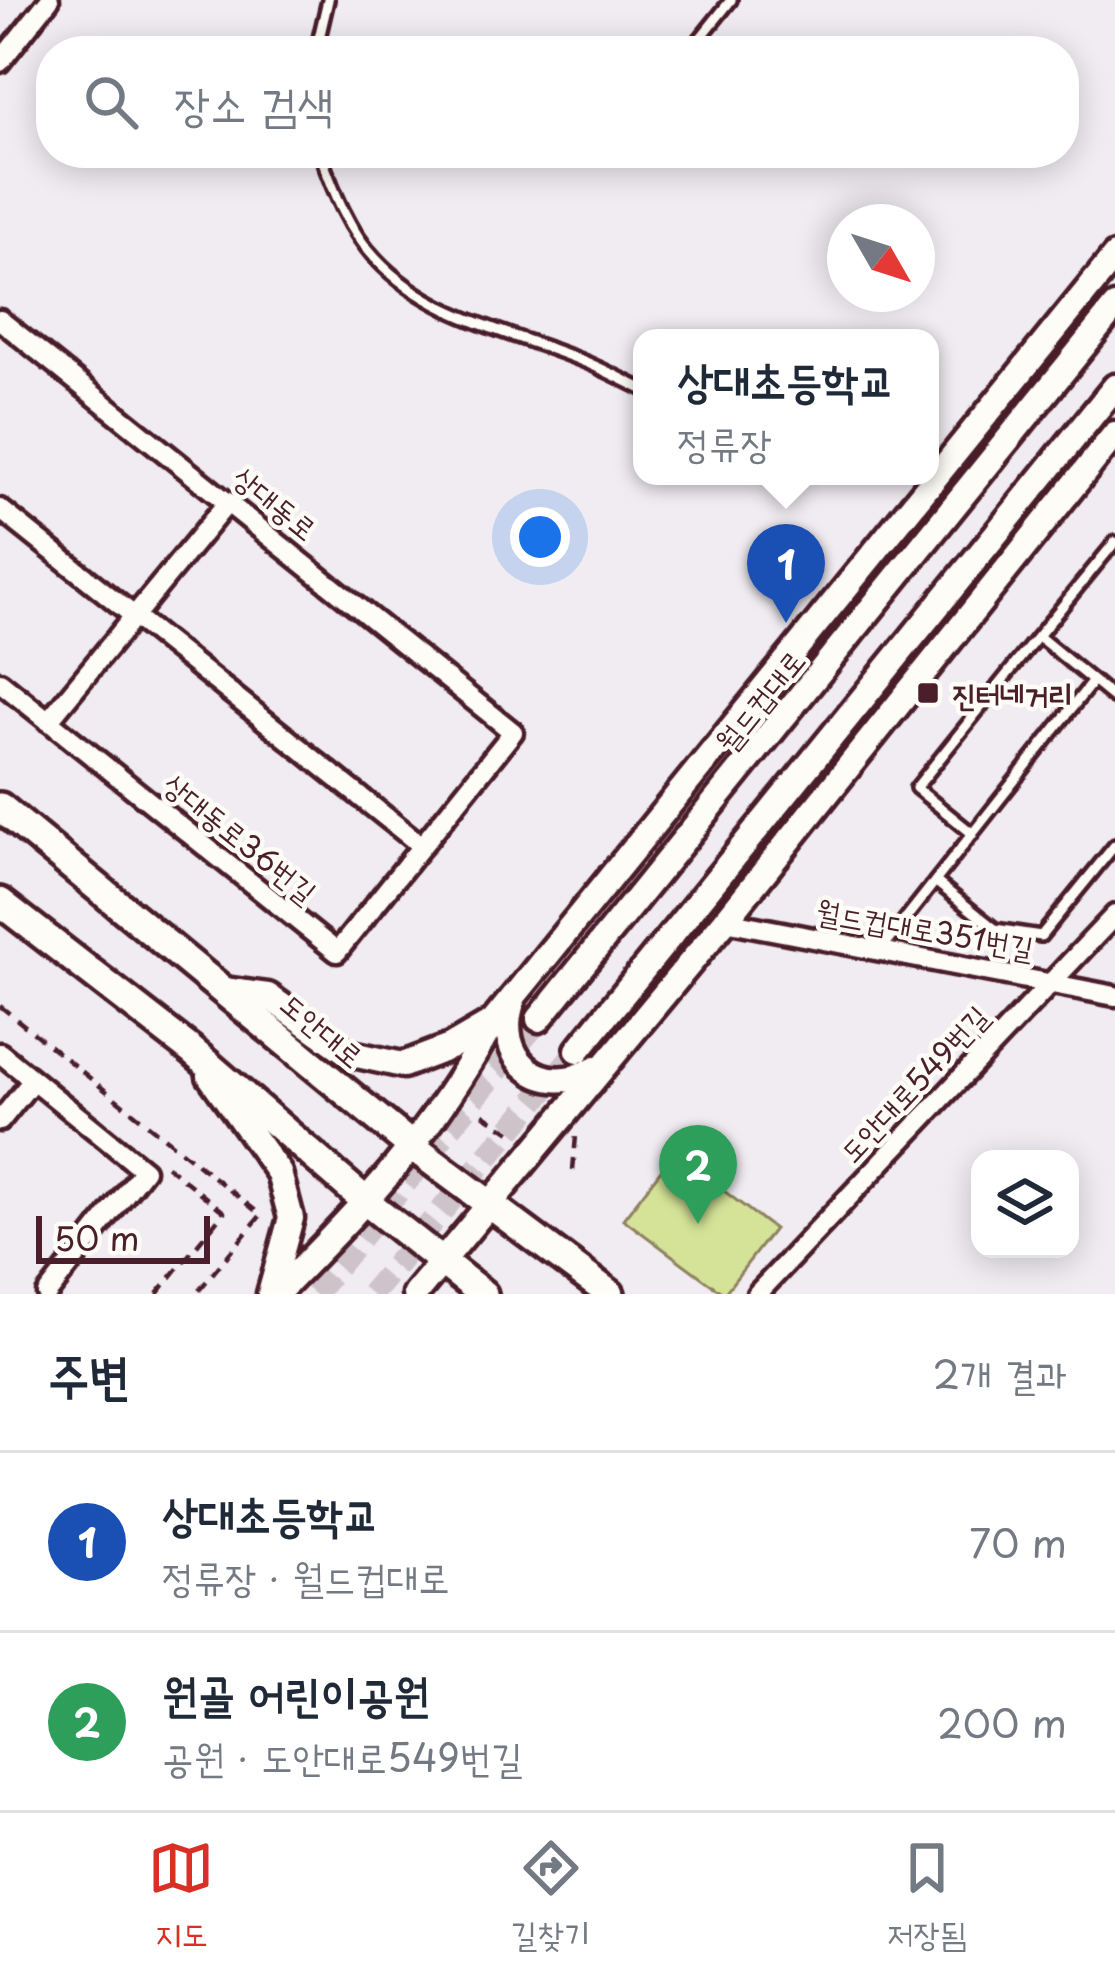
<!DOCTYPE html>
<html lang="ko">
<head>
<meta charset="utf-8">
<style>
	:root { --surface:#fff; --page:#f6f6f7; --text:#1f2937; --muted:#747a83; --line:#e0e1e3; --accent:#d93025 }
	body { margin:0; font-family:"Playpen Sans","Poor Story",sans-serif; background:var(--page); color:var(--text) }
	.controls { position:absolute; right:36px; bottom:36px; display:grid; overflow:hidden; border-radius:24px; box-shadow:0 6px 30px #0003 }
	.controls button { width:108px; height:108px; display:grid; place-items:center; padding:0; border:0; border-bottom:3px solid var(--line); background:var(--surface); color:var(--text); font:60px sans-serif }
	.compass { position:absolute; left:827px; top:204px; width:108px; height:108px; border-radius:50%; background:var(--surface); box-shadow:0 6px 30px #0003; rotate:129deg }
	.scale { position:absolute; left:36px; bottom:30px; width:174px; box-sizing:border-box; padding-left:12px; border:6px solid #4a1f2b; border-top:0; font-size:33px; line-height:42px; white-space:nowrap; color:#4a1f2b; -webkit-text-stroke:9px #fdfcf7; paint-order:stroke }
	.you { position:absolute; left:540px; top:537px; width:42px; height:42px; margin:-30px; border:9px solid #fff; border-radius:50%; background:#1a73e8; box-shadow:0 0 0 18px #1a73e833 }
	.badge { display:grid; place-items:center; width:78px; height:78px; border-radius:50%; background:var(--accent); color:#fff; font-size:39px; font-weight:700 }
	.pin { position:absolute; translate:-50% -99px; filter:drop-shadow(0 3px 6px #0008) }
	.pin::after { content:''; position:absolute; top:63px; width:42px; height:36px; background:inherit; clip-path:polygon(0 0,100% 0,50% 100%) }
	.popup { position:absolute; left:633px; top:329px; width:306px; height:156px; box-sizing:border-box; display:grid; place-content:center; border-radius:24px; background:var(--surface); filter:drop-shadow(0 3px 9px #0005); font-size:39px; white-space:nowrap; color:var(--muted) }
	.popup b { font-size:45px; color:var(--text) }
	.popup::after { content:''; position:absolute; left:50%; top:100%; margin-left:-24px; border:24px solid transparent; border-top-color:var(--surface) }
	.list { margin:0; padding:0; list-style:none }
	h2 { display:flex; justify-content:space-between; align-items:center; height:156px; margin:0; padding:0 48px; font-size:51px }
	h2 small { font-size:39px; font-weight:400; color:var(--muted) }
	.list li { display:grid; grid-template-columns:78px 1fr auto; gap:36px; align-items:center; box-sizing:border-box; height:180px; padding:0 48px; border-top:3px solid var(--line) }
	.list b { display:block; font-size:45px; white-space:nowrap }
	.list p { margin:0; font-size:39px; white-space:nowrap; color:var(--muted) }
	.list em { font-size:39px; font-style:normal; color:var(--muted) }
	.icon { flex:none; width:66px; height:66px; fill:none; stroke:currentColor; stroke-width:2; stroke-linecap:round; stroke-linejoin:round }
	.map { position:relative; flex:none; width:1115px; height:1294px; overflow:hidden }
	.search { position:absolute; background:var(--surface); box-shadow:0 6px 30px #0003; left:36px; right:36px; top:36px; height:132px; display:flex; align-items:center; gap:30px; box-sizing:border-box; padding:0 42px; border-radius:48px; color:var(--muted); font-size:45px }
	.sheet { height:516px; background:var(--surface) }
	nav { display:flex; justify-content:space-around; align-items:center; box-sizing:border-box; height:168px; border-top:3px solid var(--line); background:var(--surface); font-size:33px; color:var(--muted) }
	nav a { display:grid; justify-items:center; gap:6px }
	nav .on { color:var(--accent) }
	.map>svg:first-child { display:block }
	.green { fill:#d4e397; stroke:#8f8161; stroke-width:3 }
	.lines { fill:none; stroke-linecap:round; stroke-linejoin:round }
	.tertiary-tunnel { stroke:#cfc3ca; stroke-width:24; stroke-dasharray:24 12; stroke-linecap:butt }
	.service-casing { stroke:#4a1f2b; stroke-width:18 }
	.minor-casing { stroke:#4a1f2b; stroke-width:27 }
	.tertiary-casing { stroke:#4a1f2b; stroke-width:33 }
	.secondary-casing { stroke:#4a1f2b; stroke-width:36 }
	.path { stroke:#4a1f2b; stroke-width:4.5; stroke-dasharray:12 9; stroke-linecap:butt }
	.service { stroke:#fdfcf7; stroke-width:9 }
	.minor { stroke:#fdfcf7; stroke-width:18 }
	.tertiary { stroke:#fdfcf7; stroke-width:24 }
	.secondary { stroke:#fdfcf7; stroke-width:27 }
	.poi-dot { fill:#4a1f2b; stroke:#fdfcf7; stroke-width:4.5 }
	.labels { text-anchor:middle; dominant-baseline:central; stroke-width:9; stroke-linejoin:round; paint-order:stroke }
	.street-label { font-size:30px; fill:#4a1f2b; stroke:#fdfcf7 }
	.poi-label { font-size:30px; font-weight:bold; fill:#4a1f2b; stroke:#fdfcf7; text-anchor:start }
</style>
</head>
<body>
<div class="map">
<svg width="1115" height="1294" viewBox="0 0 1115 1294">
	<rect width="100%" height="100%" fill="#f0ecf2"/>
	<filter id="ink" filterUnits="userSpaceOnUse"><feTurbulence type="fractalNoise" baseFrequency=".00833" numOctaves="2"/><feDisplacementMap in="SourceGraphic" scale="24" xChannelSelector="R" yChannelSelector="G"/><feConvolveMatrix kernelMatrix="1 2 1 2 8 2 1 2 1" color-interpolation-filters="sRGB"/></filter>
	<g filter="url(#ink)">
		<path class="green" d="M674,1153L774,1229L724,1294L623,1219Z"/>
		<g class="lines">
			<path class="tertiary-tunnel" d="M314,1294L539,1019
				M371,1294L578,1050"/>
			<defs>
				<path id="service" d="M316,51L328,0
					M690,51L731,0
					M320,153C333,190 349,231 376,259C431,318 512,332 583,361C603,369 622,379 642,389
					M1115,542L1038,636L1115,699
					M973,834L916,788L1038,636
					M935,881L995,929L1041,936L1115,845
					M880,951L1093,681"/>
				<path id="minor" d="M0,62L49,0
					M0,320L513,732L337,952L0,682
					M0,509L422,846
					M48,721L228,502
					M725,921L1115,996
					M0,1053L144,1170L47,1294
					M0,1121L33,1080
					M757,1294L1115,915"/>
				<path id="tertiary" d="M224,990L268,996L348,1053L403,1065L450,1047L491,1023
					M513,1000C492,1058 543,1101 596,1068
					M539,1019L1115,307
					M578,1050L1115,387
					M210,1076L279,1173L291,1218L270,1294
					M276,1294C366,1204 431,1135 493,1022L1115,256
					M415,1294L725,921L1115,434"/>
				<path id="secondary" d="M0,807L414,1148L610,1294
					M0,902L191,1050L368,1203L483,1294"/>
			</defs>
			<use href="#service" class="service-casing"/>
			<use href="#minor" class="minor-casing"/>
			<use href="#tertiary" class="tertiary-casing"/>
			<use href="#secondary" class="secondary-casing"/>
			<path class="path" d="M0,1006L261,1215L196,1294
				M483,1114L518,1137
				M573,1170L576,1136
				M157,1294L224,1212L163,1163"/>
			<use href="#service" class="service"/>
			<use href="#minor" class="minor"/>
			<use href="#tertiary" class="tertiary"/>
			<use href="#secondary" class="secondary"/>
		</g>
	</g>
	<rect class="poi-dot" x="916" y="681" width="24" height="24" rx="6"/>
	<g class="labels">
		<g class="street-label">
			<text transform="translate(276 502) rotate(39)">상대동로</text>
			<text transform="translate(759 700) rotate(-51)">월드컵대로</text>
			<text transform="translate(241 837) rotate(39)">상대동로36번길</text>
			<text transform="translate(925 928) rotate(10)">월드컵대로351번길</text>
			<text transform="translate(323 1029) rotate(40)">도안대로</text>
			<text transform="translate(913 1083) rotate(-47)">도안대로549번길</text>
		</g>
		<g class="poi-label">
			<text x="952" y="693">진터네거리</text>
		</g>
	</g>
</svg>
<div class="controls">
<button><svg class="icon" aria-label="layers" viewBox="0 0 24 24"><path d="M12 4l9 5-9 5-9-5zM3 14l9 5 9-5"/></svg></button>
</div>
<svg class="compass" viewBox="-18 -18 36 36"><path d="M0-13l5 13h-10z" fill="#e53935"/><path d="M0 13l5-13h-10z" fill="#747a83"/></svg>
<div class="scale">50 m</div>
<div class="you"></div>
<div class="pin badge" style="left:786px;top:623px;background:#1a4fb4">1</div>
<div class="popup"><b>상대초등학교</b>정류장</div>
<div class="pin badge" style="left:698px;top:1224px;background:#2e9e5b">2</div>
<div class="search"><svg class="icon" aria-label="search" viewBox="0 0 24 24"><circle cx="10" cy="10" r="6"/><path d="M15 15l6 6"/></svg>장소 검색</div>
</div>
<section class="sheet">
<h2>주변<small>2개 결과</small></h2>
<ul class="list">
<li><span class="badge" style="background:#1a4fb4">1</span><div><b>상대초등학교</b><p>정류장 · 월드컵대로</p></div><em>70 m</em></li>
<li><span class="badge" style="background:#2e9e5b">2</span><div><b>원골 어린이공원</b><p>공원 · 도안대로549번길</p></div><em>200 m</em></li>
</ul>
</section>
<nav>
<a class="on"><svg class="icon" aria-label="map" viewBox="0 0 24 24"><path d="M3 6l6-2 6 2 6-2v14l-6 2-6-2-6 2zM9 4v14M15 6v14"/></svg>지도</a>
<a><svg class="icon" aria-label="directions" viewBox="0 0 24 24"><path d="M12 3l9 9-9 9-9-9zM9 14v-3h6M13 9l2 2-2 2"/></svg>길찾기</a>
<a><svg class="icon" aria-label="saved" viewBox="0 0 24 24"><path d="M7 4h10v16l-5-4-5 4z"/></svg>저장됨</a>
</nav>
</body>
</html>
